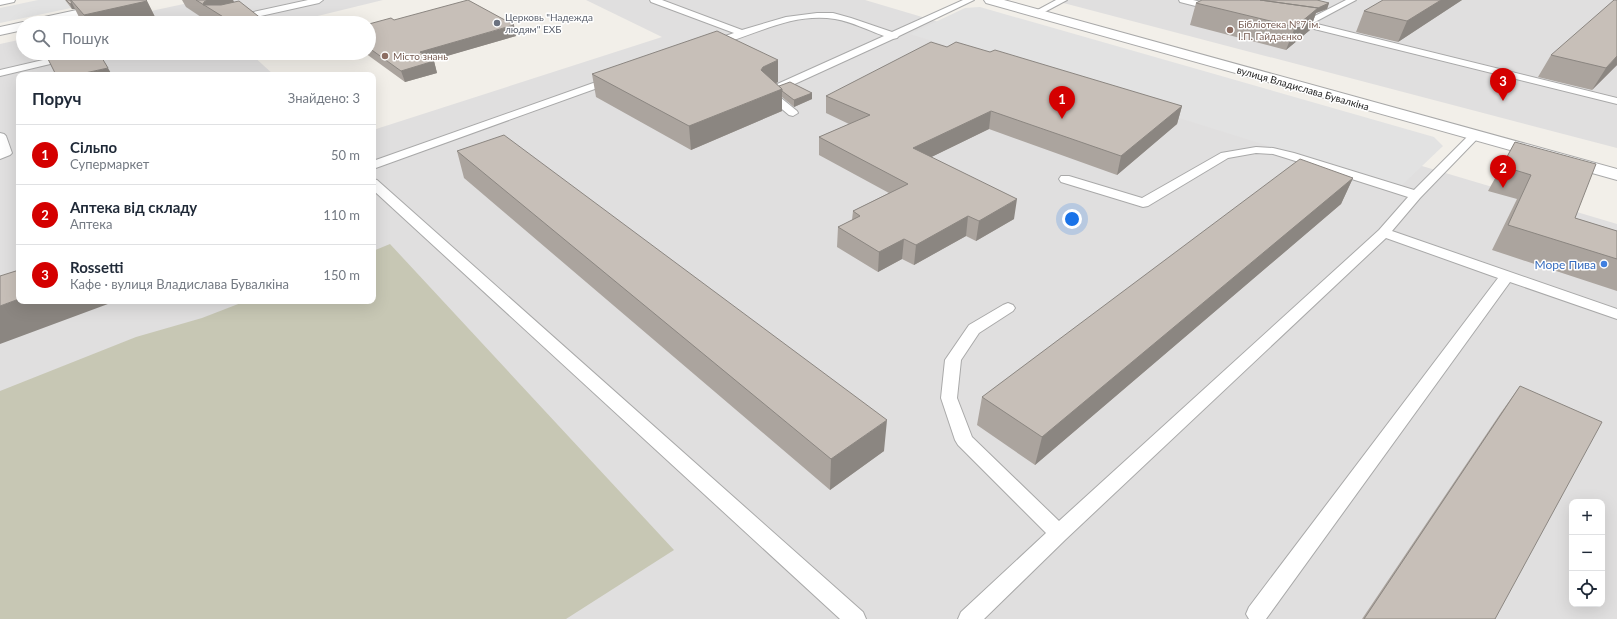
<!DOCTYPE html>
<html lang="uk">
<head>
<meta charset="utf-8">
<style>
	:root { --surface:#fff; --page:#f2f2f3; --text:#1f2937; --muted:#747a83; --line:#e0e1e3; --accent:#d40000 }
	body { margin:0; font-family:Lato,sans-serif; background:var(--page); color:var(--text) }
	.controls { position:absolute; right:12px; bottom:12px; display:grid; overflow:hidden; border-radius:8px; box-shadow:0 4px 16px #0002 }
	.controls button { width:36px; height:36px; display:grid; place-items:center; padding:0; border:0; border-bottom:1px solid var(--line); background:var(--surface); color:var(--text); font:20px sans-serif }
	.you { position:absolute; left:1072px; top:219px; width:14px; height:14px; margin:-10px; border:3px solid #fff; border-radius:50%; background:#1a73e8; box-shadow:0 0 0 6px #1a73e833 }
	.badge { display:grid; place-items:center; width:26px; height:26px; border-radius:50%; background:var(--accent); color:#fff; font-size:13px; font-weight:700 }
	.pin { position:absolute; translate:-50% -33px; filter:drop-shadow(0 1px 2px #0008) }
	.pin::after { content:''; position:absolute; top:21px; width:14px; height:12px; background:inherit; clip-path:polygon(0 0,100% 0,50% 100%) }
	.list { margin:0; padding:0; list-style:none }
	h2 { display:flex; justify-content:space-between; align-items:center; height:52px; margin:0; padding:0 16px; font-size:17px }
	h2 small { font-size:13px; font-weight:400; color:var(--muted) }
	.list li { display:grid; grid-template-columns:26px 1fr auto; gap:12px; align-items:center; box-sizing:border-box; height:60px; padding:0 16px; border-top:1px solid var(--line) }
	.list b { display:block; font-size:15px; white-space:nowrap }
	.list p { margin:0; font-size:13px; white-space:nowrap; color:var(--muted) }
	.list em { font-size:13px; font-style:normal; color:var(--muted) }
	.icon { flex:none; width:22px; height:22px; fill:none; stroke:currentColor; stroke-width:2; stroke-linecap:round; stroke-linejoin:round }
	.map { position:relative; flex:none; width:1617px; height:619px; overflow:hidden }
	.search { position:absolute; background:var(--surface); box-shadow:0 4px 16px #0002; left:16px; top:16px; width:360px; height:44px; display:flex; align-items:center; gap:10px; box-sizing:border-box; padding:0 14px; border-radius:22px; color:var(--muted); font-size:15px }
	.panel { position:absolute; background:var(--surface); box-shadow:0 4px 16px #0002; left:16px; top:72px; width:360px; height:232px; border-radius:8px }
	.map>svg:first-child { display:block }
	.residential { fill:#e0dfdf; fill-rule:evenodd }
	.construction { fill:#c7c7b4 }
	.parking { fill:#e2e2e2 }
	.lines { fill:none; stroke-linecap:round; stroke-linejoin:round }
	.service-casing { stroke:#a9a9a9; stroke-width:2 }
	.tertiary-casing { stroke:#a9a9a9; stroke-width:2 }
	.service { fill:#fff; fill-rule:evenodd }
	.tertiary { fill:#fff; fill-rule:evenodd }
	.wall { fill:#aba49e }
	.shaded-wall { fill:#8b8681 }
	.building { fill:#c7bfb8; stroke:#8b8681 }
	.worship-dot { fill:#6b7280; stroke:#fff; stroke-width:1.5 }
	.education-dot { fill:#8d6e63; stroke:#fff; stroke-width:1.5 }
	.shop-dot { fill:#3f7fe0; stroke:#fff; stroke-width:1.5 }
	.labels { text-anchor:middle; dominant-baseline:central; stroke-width:3; stroke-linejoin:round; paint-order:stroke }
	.far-worship-label { font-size:10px; fill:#5b616d; stroke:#fff; text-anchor:start }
	.far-education-label { font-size:10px; fill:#785e54; stroke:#fff; text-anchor:start }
	.far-street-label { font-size:10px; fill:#222; stroke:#fff }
	.shop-label { font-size:12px; fill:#366cbe; stroke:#fff; text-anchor:end }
</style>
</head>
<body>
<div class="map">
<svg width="1617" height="619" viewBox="0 0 1617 619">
	<rect width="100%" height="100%" fill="#f2efe9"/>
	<path class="residential" d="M202,0H383L289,23H96Z
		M586,0H865L1617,224V619H0V44L23,39V53H250L274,75H19V301H373V130L662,37ZM1572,502H1602V604H1572Z
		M1052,0H1617V148Z"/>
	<path class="construction" d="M390,244L674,550L566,619H0V391L136,337L202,318L246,301H373V251Z"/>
	<path class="parking" d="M38,0H109L0,23V8Z
		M980,7L1434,137L1443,146L1400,187L910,34L965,8Z"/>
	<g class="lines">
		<defs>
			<path id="service" d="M0,0H15L14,2L0,5Z
				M308,0H323L319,3L229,23H213L217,20Z
				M650,0H662L742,30L786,17L817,13H833L851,18L892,32L963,0H974L899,36L897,38L893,39L775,93L797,111L798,113L793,116L789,115L764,94L763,92L764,90L884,36C868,30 852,22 835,19C790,12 752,37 711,47L706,44L708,42L734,33L651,2Z
				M1056,0H1067L1039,15H1033L1032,13Z
				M1179,0H1193L1218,6L1219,8L1215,11L1180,2Z
				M1346,0H1356L1313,23L1617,98V104L1298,25L1297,23L1298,21L1309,19Z
				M73,53H90L88,55L0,76V70Z
				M613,76L617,77L618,79L617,81L373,169V161Z
				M1475,132L1479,133L1481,135L1479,137L1420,198L1392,231L1617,309V319L1510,282L1266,619H1249L1246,614L1249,607L1498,278L1386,238L1066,539L984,619H958L961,612L1046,533L958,445L955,440L941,398L945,360L969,325L1003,305L1008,303L1013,305L1015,308L1013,311L979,333L961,360L957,398L972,437L1059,521L1379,230L1408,197L1286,158L1273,154L1256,153L1228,158L1148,206L1143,207L1061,182L1059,179L1061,176H1069L1142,198L1221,153L1256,147L1273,148L1294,153L1414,190L1471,133Z
				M0,133L4,134L6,136L12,153L10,155L0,159Z
				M373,179L377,180L863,612L866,619H840L373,190Z"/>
			<path id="tertiary" d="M123,0H146L144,3L140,4L53,23H28L30,20L35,19Z
				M984,0H1004L1617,169V180L986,3Z
				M23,22L27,23H23V30L0,35V27Z"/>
		</defs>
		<use href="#service" class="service-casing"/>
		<use href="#tertiary" class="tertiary-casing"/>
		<use href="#service" class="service"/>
		<use href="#tertiary" class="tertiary"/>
	</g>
	<path class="wall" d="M65,0H146L147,1L158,23H84L80,19L75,9H72Z
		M182,0H233L234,2L267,23H210L186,7Z
		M1462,0L1398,42L1356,32L1364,11Z
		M1196,3H1329L1327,9L1316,13L1310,30L1286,50L1190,25Z
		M394,20L516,36L432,60L434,61L437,73L405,82L365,53H369V24Z
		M947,47L990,52L1182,106L1177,124L1117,175L989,129L931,157L1014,219L976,241L966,236L914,265L902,259L878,272L837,247L838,227L852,220L853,211L889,193L819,155V137L849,124L826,113V96Z
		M257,53H274L268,60Z
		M1551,55L1617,65L1592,90L1538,77Z
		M592,74L778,82L776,83L779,86L812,93V99L794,107L782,97V111L691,150L596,97Z
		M1515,142L1575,218L1617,231V291L1492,250L1517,199L1488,191Z
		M457,151L884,451L830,490L464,178Z
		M1353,178L1341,204L1035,465L977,425L982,397Z
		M1520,386L1495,619H1362L1500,414Z"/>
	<path class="shaded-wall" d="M207,0H233L239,14L204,5V2Z
		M1441,0H1462L1398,42L1407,21Z
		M147,1L158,23H88L84,15Z
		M72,3L75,9H72L70,4Z
		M1329,3L1327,9L1316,13L1310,30L1286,50L1295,27L1309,12Z
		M514,25L516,36L423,63L420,52Z
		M266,53H274L268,60Z
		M1617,56V65L1592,90L1606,68Z
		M778,60V82L763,89L761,70L763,67Z
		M434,61L437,73L405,82L401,71Z
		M108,68L112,75H86L85,73Z
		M782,89V111L691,150L689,126Z
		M812,93V99L794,107V100Z
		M1182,106L1177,124L1117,175L1121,156Z
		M991,111L989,129L911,167L913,148Z
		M1353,178L1341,204L1035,465L1042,437Z
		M1017,199L1014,219L976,241L979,221Z
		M968,216L966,236L914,265L916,245Z
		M904,239L902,259L878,272L879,252Z
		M19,299V301H116L0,344V306Z
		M887,420L884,451L830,490L831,459Z"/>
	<path class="building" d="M66,0H70L72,3L70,4Z
		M71,0H146L147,1L84,15Z
		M196,0H207L204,2L203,5H221L239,1L267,23H233Z
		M468,0L514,25L420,52L434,61L401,71L369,48V40L376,38L369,34V24L391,18L394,20Z
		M1202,0H1260L1318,8L1295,27L1196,3Z
		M1260,0H1317L1329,3L1318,8Z
		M1383,0H1441L1407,21L1364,11Z
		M1614,0H1617V56L1606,68L1551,55Z
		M717,31L778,60L763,67L761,70L782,89L689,126L592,74Z
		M931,42L947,47L956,42L990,52L995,50L1182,106L1121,156L991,111L913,148L1017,199L979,221L968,216L916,245L904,239L879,252L838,227L860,216L853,211L908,184L819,137L870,115L826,96Z
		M45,53H99L108,68L85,73L86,75H56Z
		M790,82L812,93L794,100L782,91V89L779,86Z
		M504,135L887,420L831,459L457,151Z
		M1515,142L1596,164L1575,218L1617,231V259L1508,225L1531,175L1502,166Z
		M1300,159L1353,178L1042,437L982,397Z
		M19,270V299L0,306V276Z
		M1520,386L1602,422L1495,619H1364Z"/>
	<circle class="worship-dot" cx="497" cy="23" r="4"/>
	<g class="education-dot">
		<circle cx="1230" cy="30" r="4"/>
		<circle cx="385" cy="56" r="4"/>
	</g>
	<circle class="shop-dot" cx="1604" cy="264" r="4"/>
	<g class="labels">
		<g class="far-worship-label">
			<text x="505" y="17">Церковь "Надежда<tspan x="505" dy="12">людям" ЕХБ</tspan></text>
		</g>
		<g class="far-education-label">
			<text x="1238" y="24">Бібліотека №7 ім.<tspan x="1238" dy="12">І.П. Гайдаєнко</tspan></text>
			<text x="393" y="56">Місто знань</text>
		</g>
		<g class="far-street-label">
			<text transform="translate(1303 88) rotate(16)">вулиця Владислава Бувалкіна</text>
		</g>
		<g class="shop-label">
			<text x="1596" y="264">Море Пива</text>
		</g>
	</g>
</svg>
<div class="controls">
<button>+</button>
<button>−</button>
<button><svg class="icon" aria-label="locate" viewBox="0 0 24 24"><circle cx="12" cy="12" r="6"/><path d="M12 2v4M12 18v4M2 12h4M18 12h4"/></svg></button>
</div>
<div class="you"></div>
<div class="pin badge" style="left:1062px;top:119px">1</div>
<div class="pin badge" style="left:1503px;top:188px">2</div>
<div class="pin badge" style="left:1503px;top:101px">3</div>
<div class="search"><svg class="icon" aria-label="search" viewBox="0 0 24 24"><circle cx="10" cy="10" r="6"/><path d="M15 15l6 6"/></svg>Пошук</div>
<section class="panel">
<h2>Поруч<small>Знайдено: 3</small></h2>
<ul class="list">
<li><span class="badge">1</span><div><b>Сільпо</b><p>Супермаркет</p></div><em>50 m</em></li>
<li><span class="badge">2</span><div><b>Аптека від складу</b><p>Аптека</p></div><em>110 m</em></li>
<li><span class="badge">3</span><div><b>Rossetti</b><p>Кафе · вулиця Владислава Бувалкіна</p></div><em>150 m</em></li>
</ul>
</section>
</div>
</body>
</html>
